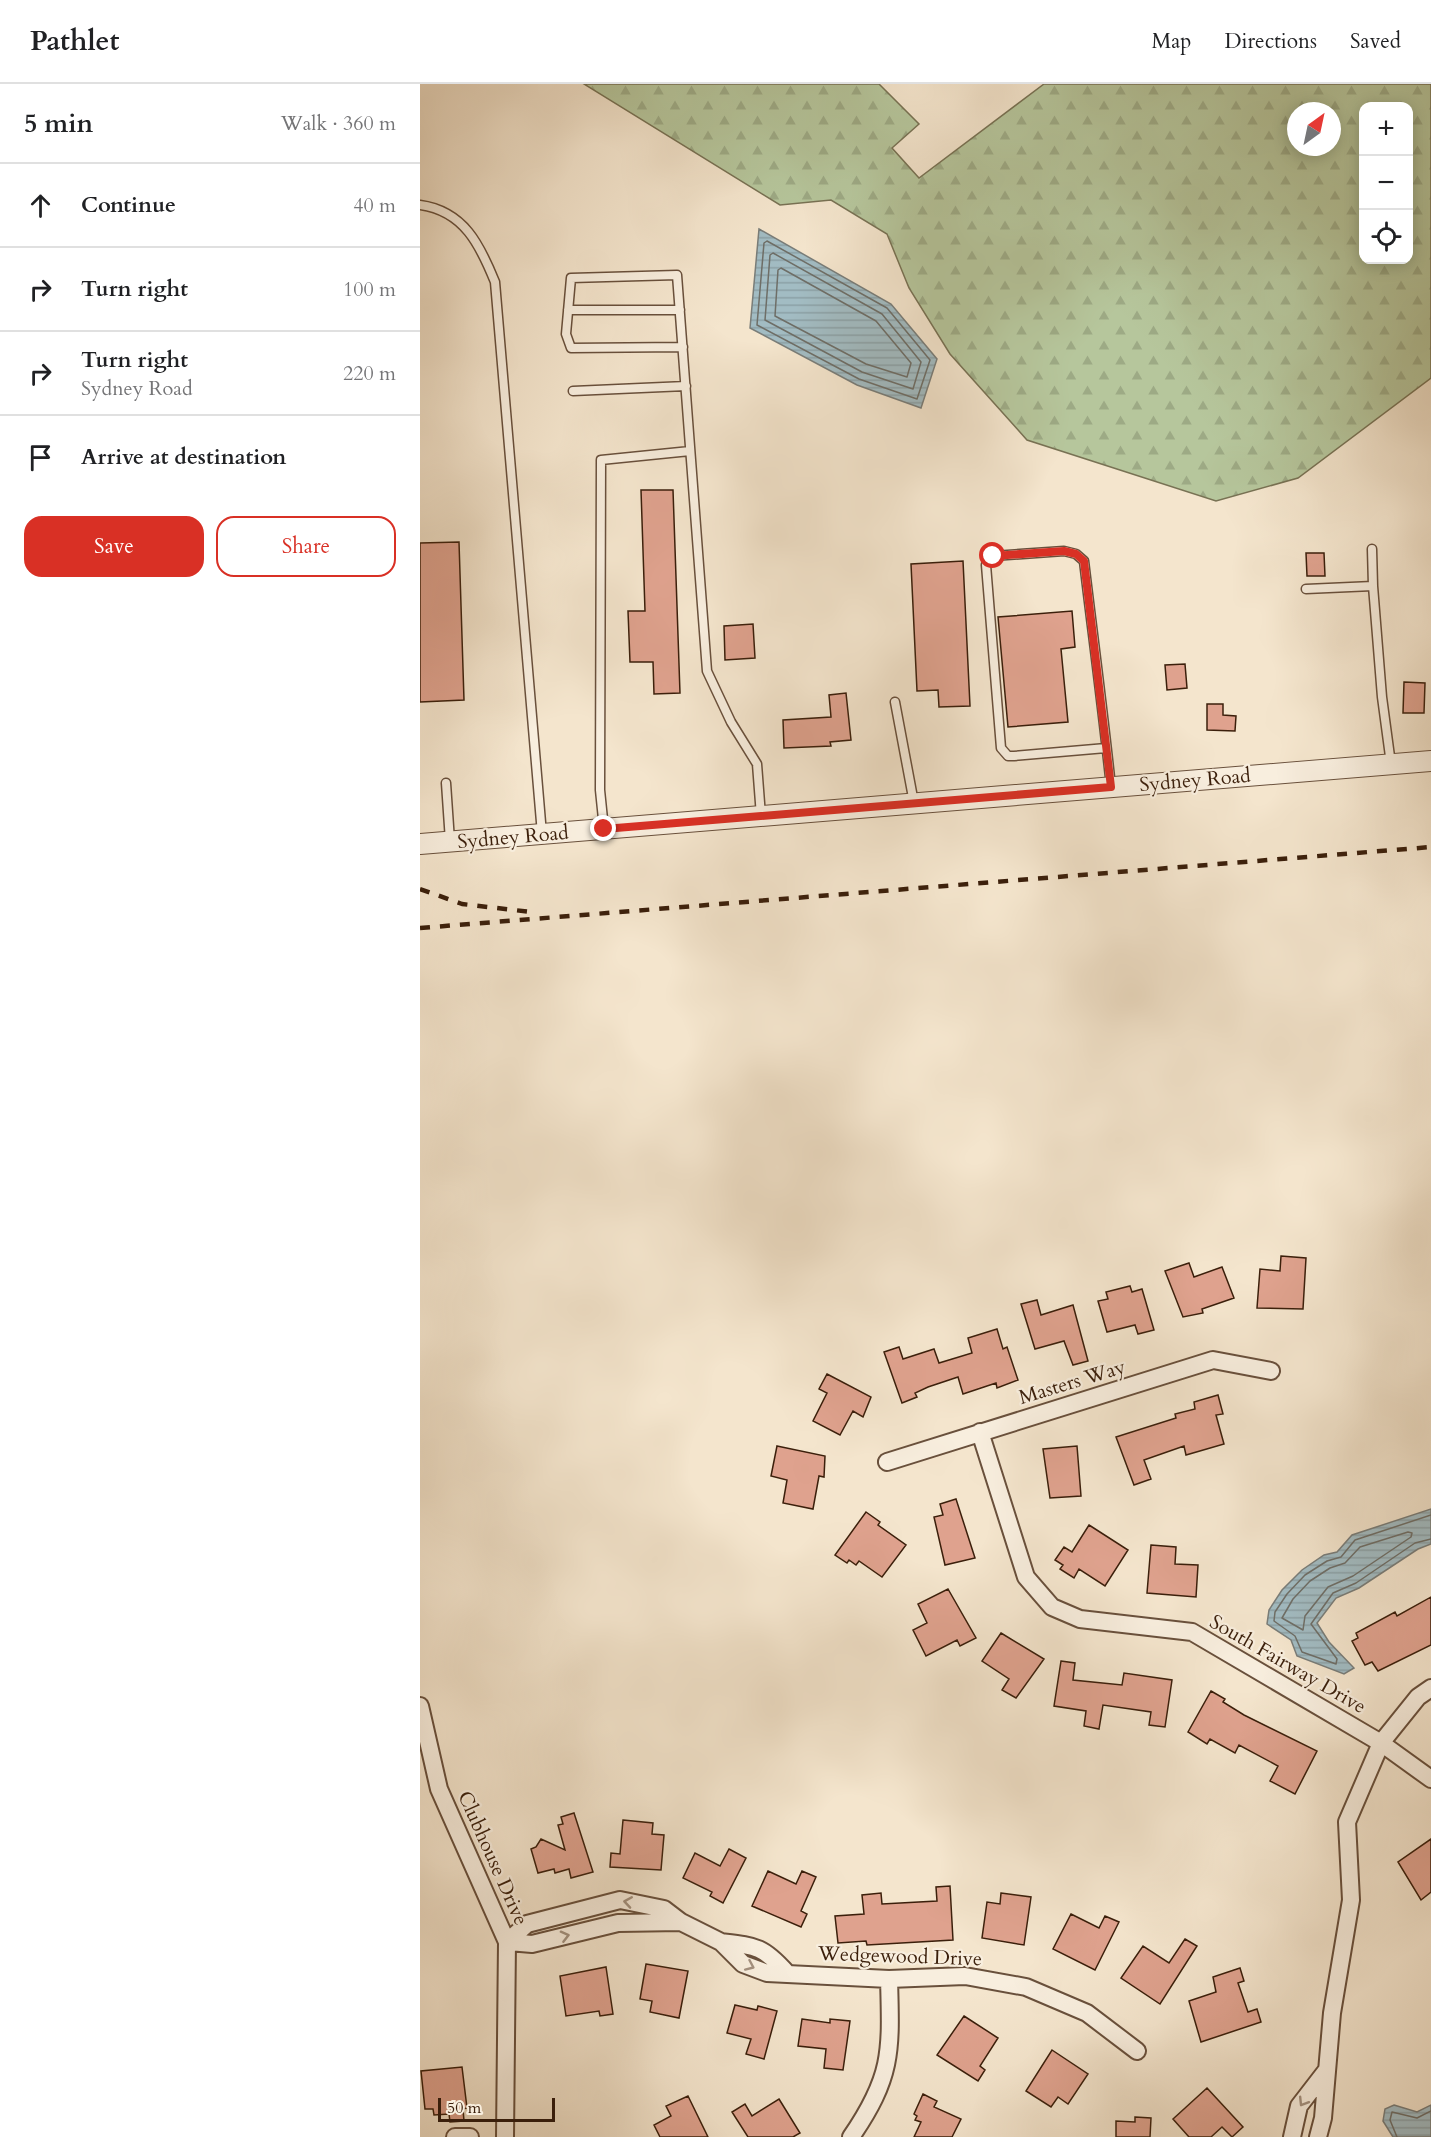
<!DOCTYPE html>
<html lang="en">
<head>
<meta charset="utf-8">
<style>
	:root { --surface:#fff; --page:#f2f2f2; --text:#202124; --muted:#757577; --line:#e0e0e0; --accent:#d93025 }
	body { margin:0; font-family:Cardo,serif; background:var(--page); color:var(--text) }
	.controls { position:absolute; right:18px; top:18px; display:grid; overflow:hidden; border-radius:12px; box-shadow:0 3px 15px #0003 }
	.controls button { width:54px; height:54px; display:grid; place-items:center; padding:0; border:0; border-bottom:2px solid var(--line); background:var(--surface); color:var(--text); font:30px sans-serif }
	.compass { position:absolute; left:867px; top:18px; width:54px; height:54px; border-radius:50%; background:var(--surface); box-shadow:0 3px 15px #0003; rotate:33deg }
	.scale { position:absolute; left:18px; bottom:15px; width:117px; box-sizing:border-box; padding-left:6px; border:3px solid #3b1f0b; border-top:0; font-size:16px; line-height:21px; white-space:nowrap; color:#3b1f0b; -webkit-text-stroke:4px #f8eede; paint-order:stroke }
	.stop { position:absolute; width:18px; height:18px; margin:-14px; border:4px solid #d93025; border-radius:50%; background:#fff }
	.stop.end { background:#d93025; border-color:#fff; box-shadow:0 2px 6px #0008 }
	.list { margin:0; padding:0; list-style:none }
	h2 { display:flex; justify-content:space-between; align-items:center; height:78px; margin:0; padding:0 24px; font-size:26px }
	h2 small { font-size:20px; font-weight:400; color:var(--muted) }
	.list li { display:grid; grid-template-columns:39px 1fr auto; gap:18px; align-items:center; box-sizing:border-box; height:84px; padding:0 24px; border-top:2px solid var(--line) }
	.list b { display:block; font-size:22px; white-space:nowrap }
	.list p { margin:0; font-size:20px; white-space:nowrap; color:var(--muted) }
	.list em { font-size:20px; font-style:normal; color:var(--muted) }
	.actions { display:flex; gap:12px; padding:18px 24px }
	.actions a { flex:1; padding:14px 0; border:2px solid var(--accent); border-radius:18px; text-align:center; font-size:21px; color:var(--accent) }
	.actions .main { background:var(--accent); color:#fff }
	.icon { flex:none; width:33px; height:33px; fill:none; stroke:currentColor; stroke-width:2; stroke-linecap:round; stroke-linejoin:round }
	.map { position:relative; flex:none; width:1011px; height:2053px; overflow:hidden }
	header { display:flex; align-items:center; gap:36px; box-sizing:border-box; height:84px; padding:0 30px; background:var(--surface); border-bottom:2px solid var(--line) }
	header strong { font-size:28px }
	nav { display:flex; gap:33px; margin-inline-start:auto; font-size:21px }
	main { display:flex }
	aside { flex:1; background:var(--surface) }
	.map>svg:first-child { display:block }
	.forest { fill:url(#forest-firs); stroke:#787254; stroke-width:1.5; fill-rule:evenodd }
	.water { fill:url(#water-rules); stroke:#797d79; stroke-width:1.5 }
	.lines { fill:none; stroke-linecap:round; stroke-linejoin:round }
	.shore { stroke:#6e6e67; stroke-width:1.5 }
	.building { fill:#dfa28e; stroke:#3b1f0b; stroke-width:1.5 }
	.service-casing { stroke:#69503c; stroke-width:11 }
	.minor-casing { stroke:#69503c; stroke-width:20 }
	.tertiary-casing { stroke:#69503c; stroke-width:22 }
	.service { stroke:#f8eede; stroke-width:8 }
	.minor { stroke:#f8eede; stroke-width:16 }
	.tertiary { stroke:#f8eede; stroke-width:20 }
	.rail { stroke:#3b1f0b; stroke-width:4.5; stroke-dasharray:10 10; stroke-linecap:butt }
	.oneway { stroke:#a3917f }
	.route { stroke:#d93025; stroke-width:8 }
	.labels { text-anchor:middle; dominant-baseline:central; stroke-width:4.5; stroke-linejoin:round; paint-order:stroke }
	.street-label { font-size:20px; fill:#3b1f0b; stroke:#f8eede }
</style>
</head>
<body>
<header>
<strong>Pathlet</strong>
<nav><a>Map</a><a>Directions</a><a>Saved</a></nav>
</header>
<main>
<aside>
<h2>5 min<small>Walk · 360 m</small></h2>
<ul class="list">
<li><svg class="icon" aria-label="ahead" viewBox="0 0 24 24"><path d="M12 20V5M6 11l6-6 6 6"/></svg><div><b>Continue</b></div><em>40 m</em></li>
<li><svg class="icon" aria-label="right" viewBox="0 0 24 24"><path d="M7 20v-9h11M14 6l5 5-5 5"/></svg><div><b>Turn right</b></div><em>100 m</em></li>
<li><svg class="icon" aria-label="right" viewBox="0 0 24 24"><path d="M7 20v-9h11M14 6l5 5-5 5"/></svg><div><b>Turn right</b><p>Sydney Road</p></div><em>220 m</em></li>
<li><svg class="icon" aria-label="arrive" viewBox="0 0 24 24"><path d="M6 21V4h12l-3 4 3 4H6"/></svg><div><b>Arrive at destination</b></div></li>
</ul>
<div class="actions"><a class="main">Save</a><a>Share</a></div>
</aside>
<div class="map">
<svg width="1011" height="2053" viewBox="0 0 1011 2053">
	<defs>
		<pattern id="forest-firs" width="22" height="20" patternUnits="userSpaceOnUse" patternTransform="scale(1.5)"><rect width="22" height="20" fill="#b6c69c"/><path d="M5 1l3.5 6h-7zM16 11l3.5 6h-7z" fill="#9daa85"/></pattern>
		<pattern id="water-rules" width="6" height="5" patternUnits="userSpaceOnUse" patternTransform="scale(1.5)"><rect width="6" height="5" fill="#a2bcc3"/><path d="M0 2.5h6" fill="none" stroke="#8ca1a6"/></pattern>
	</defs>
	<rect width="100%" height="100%" fill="#f4e5cd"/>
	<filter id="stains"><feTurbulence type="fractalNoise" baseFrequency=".00333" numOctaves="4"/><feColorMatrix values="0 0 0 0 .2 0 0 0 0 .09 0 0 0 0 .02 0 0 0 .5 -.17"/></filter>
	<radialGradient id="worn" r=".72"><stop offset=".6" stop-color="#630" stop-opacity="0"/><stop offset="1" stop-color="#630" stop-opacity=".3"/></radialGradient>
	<path class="forest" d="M164,0H459L499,40L472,64L499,94L624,0H1011V294L878,394L796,417L607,356L530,270L489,204L467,150L411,116L360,121ZM944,22H988V176H944ZM876,27H912V63H876Z"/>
	<path class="water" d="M339,145L471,220L517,275L501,324L437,301L330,244Z
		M1011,1425V1460L998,1465L939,1504L916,1514L897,1539L909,1558L934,1584L924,1590L877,1572L871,1556L847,1540L849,1526L862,1506L882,1486L904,1471L917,1468L932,1451Z
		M974,2021L997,2028L1011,2021V2053H973L963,2037L965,2025Z"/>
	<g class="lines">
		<path class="shore" d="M347,157L467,224L510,276L497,315L439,295L337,241L344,159Z
			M353,169L462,230L501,278L493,305L442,288L345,236L350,171Z
			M361,184L456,237L491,279L487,293L446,280L355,232L358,186Z
			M1011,1431L935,1456L921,1473L907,1477L885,1491L867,1510L855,1528L854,1537L875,1552L882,1568L916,1580L917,1575L891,1540L913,1509L936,1499L995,1459L1011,1455
			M988,1448L992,1449L991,1453L933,1492L908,1503L885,1532L883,1546L862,1534L873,1515L890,1497L910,1484L925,1479L940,1463Z
			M977,2053L970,2036L972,2028L997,2034L1011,2027"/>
	</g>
	<path class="building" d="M221,406H253L260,609L234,610L233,578H210L208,527H225Z
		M39,458L44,616L0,618V459Z
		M886,469H904L905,492H887Z
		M543,477L550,622L519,623L518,606L497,607L491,480Z
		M652,527L655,563L641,565L648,638L588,643L578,533Z
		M333,540L335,574L305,576L304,542Z
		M765,580L767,604L747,606L745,581Z
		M984,598L1005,599L1004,629H983Z
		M426,609L431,656L410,658L411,662L364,664L363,636L411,633L409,611Z
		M787,620H803V631L816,632L815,647L787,646Z
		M861,1172L886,1174L883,1225L837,1224L840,1185L860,1187Z
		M769,1179L774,1193L802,1183L814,1214L782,1225L783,1229L763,1233L745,1187Z
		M710,1202L712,1208L722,1205L734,1246L718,1250L715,1241L687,1248L678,1217L688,1215L686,1208Z
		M617,1216L621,1231L653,1221L668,1277L653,1281L644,1257L615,1265L601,1220Z
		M577,1245L583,1265L587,1263L598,1296L577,1304L576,1299L543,1310L538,1293L508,1303L495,1309L497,1313L482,1319L464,1268L479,1263L483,1275L514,1265L519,1279L552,1269L548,1254Z
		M407,1290L451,1313L443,1333L433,1327L420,1351L393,1337L407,1309L399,1305Z
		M798,1311L803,1330L796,1331L804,1360L766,1371L764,1362L724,1376L731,1395L714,1401L696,1353L756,1334L755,1330L775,1325L774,1318Z
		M357,1362L405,1372L404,1393L399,1392L393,1425L363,1419L367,1396L351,1392Z
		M657,1362L661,1412L630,1414L623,1365Z
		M536,1415L555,1474L525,1481L514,1433L523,1431L520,1420Z
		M446,1428L460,1438L458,1441L486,1461L462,1493L439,1477L436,1481L429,1476L427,1479L415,1471Z
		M669,1441L708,1466L685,1502L659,1485L654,1494L640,1485L643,1481L635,1476L644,1463L652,1468Z
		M731,1461L756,1463L755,1480L778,1481L776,1513L727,1509Z
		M528,1505L556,1554L540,1562L537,1556L506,1572L493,1546L507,1539L498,1520Z
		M1011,1513V1561L958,1587L952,1578L945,1581L932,1557L938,1554L936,1549L975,1528L977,1532Z
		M581,1549L624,1575L596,1614L582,1606L589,1595L562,1577Z
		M641,1577L655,1579L653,1596L702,1601L704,1589L752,1596L745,1643L729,1641L731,1628L683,1621L679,1645L664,1642L666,1627L634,1622Z
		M791,1607L805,1615L803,1618L824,1631L897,1667L875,1710L850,1697L858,1682L819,1661L815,1669L790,1655L787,1660L768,1648Z
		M154,1729L173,1788L151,1794L149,1785L135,1789L134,1785L118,1789L111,1765L116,1763L121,1755L145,1766L138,1741L143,1740L141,1733Z
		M203,1736L233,1739L232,1750L244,1751L241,1786L190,1783L191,1769L200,1770Z
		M1011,1755V1808L1001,1816L978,1778Z
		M309,1765L326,1774L303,1819L290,1812L292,1808L263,1794L275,1769L300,1782Z
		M348,1787L376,1800L382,1787L396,1793L381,1827L387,1830L381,1843L332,1822Z
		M530,1802L533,1856L447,1861L446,1857L418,1859L415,1832L444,1830L442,1811L461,1809L462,1820L517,1817L516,1803Z
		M581,1809L611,1813L604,1861L562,1854L567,1818L580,1820Z
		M651,1830L679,1844L685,1832L699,1838L675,1886L633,1865Z
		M765,1855L777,1862L740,1920L701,1894L723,1862L749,1879Z
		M226,1880L268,1887L259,1934L230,1928L232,1917L220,1915Z
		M186,1883L193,1930L180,1932L179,1927L146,1932L140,1892Z
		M820,1884L824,1897L818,1899L828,1928L837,1925L841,1938L781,1958L769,1917L796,1908L793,1893Z
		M315,1921L337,1926L338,1922L357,1927L344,1975L326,1970L331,1955L307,1949Z
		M544,1932L578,1954L560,1982L565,1986L558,1997L517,1971Z
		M382,1935L410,1939V1935L430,1937L423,1986L404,1984L406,1965L378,1962Z
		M632,1966L668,1990L648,2020L638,2013L631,2023L606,2007Z
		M42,1983L47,2024L43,2025L44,2037L30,2038L29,2030L14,2031L13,2025H5L1,1987Z
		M787,2004L823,2043L812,2053L802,2043L791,2053H769L753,2035Z
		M503,2010L517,2017L514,2023L541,2035L532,2053H494L501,2038L495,2036L497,2032L494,2030Z
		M268,2012L288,2053H240L234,2041L251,2032L246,2022Z
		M359,2015L380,2049L373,2053H328L312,2028L325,2020L332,2032Z
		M715,2033L731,2034L730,2053H696V2037L715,2038Z"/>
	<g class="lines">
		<defs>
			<path id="service" d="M0,121C44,127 60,161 75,198L122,750
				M148,226H260
				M263,263L151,264L146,250L151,194L257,191L287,587L311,638L337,680L341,732
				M153,307L266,302
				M952,465L953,502
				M886,505L953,502L962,613L971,680
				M475,618L494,719
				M686,664L594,672H588L581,664L566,481L573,472L644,467L656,470L664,477C673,552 683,627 691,703
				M26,699L30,757
				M184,745L180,706L181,376L270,367"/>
			<path id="minor" d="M560,1348L606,1493L632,1523L660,1535L772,1548L961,1659L1011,1695
				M467,1378L793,1276L851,1287
				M0,1622L19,1705L87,1858L85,2053
				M87,1858L107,1840L200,1816L244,1825L261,1838L301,1858L323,1880L347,1889L469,1895L545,1892L606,1903L667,1929L717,1967
				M87,1858L112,1860L198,1839L261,1838
				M301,1858C336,1862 343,1862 367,1889
				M35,2053H50
				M431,2053C473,1992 471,1967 469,1895
				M872,2053L879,2022L906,1987
				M898,2053L903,2034L912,1929L931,1816L927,1738L961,1659L998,1613L1011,1604"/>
			<path id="tertiary" d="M0,760L1011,677"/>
		</defs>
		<use href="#service" class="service-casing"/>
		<use href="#minor" class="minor-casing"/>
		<use href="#tertiary" class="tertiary-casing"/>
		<use href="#service" class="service"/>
		<use href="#minor" class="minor"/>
		<use href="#tertiary" class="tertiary"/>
		<path class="rail" d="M0,805L42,820L111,828
			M0,844L1011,763"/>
	</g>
	<defs><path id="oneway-chevron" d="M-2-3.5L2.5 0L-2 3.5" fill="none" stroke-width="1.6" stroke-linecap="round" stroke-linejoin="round" transform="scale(1.5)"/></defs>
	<g class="oneway">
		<use href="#oneway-chevron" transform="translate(208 1818) rotate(-171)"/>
		<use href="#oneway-chevron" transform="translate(145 1852) rotate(-14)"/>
		<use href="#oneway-chevron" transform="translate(330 1882) rotate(24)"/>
		<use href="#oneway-chevron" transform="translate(883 2018) rotate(122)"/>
	</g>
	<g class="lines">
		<path class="route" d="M184,745L691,703L664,477L656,470L644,467L573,472"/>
	</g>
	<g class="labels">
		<g class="street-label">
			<text transform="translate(775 696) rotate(-5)">Sydney Road</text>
			<text transform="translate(93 753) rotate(-5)">Sydney Road</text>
			<text transform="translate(652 1298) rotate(-17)">Masters Way</text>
			<text transform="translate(868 1580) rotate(30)">South Fairway Drive</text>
			<text transform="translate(73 1774) rotate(66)">Clubhouse Drive</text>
			<text transform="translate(480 1872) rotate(2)">Wedgewood Drive</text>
		</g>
	</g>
	<rect width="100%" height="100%" filter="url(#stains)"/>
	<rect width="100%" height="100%" fill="url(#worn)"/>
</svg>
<div class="controls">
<button>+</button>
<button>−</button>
<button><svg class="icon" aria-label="locate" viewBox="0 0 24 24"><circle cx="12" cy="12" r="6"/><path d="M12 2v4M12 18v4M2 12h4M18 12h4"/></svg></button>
</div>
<svg class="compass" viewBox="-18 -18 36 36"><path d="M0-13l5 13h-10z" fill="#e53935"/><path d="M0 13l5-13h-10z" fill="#757577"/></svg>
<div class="scale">50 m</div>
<div class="stop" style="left:573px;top:472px"></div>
<div class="stop end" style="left:184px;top:745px"></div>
</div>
</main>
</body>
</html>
